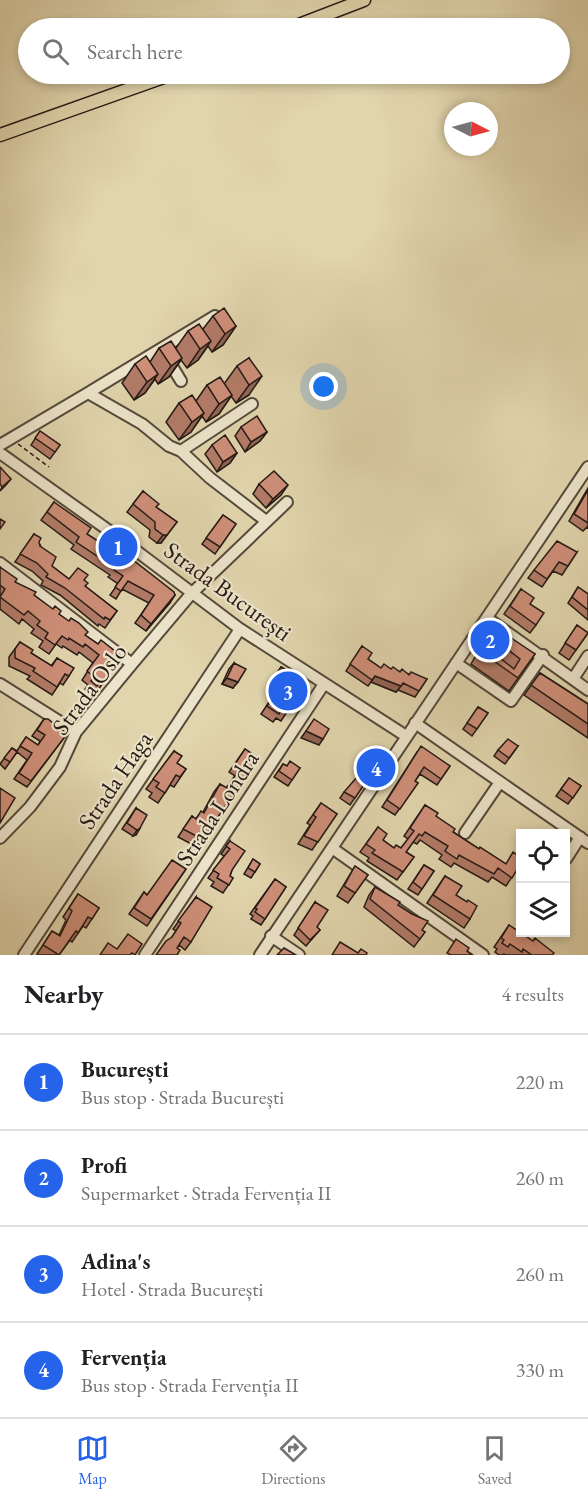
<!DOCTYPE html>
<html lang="en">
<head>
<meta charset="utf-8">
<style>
	:root { --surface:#fff; --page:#f6f6f6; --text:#202124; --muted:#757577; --line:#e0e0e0; --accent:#2563eb }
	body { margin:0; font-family:"EB Garamond",serif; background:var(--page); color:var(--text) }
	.controls { position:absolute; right:18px; bottom:18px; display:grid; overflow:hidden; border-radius:0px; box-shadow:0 3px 9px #0003 }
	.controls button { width:54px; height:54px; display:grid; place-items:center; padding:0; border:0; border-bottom:2px solid var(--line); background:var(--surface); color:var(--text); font:30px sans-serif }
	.compass { position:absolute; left:444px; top:102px; width:54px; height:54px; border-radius:50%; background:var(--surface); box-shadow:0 3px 9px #0003; rotate:96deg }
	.you { position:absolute; left:324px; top:387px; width:21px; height:21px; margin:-15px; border:4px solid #fff; border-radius:50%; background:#1a73e8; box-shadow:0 0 0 9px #1a73e833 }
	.badge { display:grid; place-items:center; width:39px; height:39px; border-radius:50%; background:var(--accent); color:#fff; font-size:20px; font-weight:700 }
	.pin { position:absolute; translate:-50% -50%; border:3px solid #fff; box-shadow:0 2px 6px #0006 }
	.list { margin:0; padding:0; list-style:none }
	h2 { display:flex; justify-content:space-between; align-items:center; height:78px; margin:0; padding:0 24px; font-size:26px }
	h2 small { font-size:20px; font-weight:400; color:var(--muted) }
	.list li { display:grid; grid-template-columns:39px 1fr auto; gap:18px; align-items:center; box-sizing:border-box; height:96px; padding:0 24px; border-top:2px solid var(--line) }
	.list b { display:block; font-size:22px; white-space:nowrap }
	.list p { margin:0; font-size:20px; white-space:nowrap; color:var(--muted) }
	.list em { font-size:20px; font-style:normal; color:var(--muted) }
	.icon { flex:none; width:33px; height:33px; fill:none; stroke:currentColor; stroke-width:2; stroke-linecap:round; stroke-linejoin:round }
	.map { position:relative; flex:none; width:588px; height:955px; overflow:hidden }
	.search { position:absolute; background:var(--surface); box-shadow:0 3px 9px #0003; left:18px; right:18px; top:18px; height:66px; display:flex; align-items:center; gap:15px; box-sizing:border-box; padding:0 21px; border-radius:33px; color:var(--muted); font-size:22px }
	.sheet { height:462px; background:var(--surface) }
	nav { display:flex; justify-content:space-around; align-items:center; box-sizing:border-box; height:84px; border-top:2px solid var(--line); background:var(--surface); font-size:16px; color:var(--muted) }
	nav a { display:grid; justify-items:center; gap:3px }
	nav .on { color:var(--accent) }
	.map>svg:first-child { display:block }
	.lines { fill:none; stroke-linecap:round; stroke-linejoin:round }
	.minor-casing { stroke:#54493b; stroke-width:14 }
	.major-casing { stroke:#251a15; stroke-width:15 }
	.path { stroke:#251a15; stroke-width:1.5; stroke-dasharray:4.5 3; stroke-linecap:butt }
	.minor { stroke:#ece4ca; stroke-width:10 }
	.major { stroke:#e1d5ad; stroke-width:12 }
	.wall { fill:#b27b68; stroke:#251a15; stroke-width:1.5 }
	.shaded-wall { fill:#916455; stroke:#251a15; stroke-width:1.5 }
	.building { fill:#cf8f79; stroke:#251a15; stroke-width:1.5; fill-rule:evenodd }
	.labels { text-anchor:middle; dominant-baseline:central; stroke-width:4.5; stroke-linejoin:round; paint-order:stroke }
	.street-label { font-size:24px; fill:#251a15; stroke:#ece4ca }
</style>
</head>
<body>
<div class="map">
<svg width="588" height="955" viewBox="0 0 588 955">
	<rect width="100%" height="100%" fill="#e1d5ad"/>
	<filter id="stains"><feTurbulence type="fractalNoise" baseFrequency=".00333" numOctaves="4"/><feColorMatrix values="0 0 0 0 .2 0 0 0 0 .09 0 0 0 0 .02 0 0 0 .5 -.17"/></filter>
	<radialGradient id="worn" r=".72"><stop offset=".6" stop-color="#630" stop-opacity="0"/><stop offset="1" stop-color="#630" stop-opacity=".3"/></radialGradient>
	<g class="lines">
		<defs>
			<path id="minor" d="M167,358L181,381
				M88,393L215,316
				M0,445L88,393L142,424L169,446L181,451L252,404
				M181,451L210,478L266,521
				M0,453L122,540L240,629L406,736
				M0,563L132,664
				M487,618L588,690
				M456,663L511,701L543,655
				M573,679L588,656
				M0,684L76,732
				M415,723L588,843
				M465,833L500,782
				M0,838L30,807L60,767L76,732L132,664L191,594L287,502
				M332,848L483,955
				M566,859L580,837
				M271,936L299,955
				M24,955L240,629
				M145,955L324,684
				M260,955L588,467"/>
			<path id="major" d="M291,28L364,0
				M0,135L172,74"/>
		</defs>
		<use href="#minor" class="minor-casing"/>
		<use href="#major" class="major-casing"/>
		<path class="path" d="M18,444L49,467"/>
		<use href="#minor" class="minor"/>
		<use href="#major" class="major"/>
	</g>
	<path class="wall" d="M213,316L236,326L223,345L212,352L208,346L198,360L187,368L181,360L169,377L158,384L155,379L145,393L134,400L122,383L135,364L150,362L159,348H176L188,331L203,329Z
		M249,358V395L236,403L231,396L219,414L206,422L202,416L191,432L179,440L166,422L179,403L196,401L207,385L224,384L237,366Z
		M241,427L267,432L260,441L245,452L235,436Z
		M40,431L60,445L50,459L31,445Z
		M212,445L237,453L230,463L217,472L205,454Z
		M259,484L281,495L266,508L253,494Z
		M588,488V528L587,527L583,531L569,521Z
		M143,491L156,507L177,522L161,543H157L149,537L150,530L127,512Z
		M54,502L87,534L175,595L146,631L135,623L149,603L122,589L116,599L110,595L118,584L108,577L110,575L71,549L74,545L41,520Z
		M223,515L236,524L215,554L202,544Z
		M34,534L52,566L69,579L84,580L85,586L117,611L105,628L99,624L98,626L60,595L41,585L43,581L32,571L15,562Z
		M577,552L562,575L553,571L542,587L528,578L534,570Z
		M0,567L15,582L34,595L85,635L98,644L102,684L97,692L95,690L92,694L85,689L88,685L82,680L93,663L79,652L77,655L63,646L62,648L56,644L49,654L39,647L43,641L31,633L34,629L22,619L19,624L0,609Z
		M578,587L588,594V620L568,603Z
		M521,589L530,604L536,625L530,633L504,614Z
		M577,625L588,633L569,660L559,653Z
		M493,629L509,640L535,654L509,691L471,664L484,641Z
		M20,642L31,653L51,666L57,658L69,676L63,685L60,683L52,695L27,679L30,676L9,666V657Z
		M362,646L368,659L381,668L391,669L427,679L415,697L398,690L396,692L371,682L368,686L346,671Z
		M234,663L233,688L222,684L229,669Z
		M281,667L306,683L281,721L276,718L273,722L261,714L273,696L270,694L274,687L269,684Z
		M540,673L588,704V738L524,695Z
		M478,707L488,713L472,736L463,729Z
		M44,719L67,734L27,787L14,779L27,760L17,752L5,769L0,764L12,748L17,751L26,737L38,745L40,741L32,736Z
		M518,746L505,764L494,756L498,750Z
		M245,749L257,757L200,845L197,843L195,846L178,837L192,816L195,819L203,812L214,792L220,784L226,788L235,776L229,772Z
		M174,751L177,763L186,769L174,787L170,785L158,803L149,797L152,793L146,789Z
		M417,752L450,766L437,785L420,774L415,781L418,783L395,815L382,807Z
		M283,764L287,766L300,768L288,786L274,777Z
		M569,778L581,786L568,804L556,796Z
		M365,783L350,805L340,798L344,792Z
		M321,803L337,814L312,850L298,844L310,825L307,823Z
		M425,805L436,816L453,832L479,849L505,864L520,865L506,886L492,877L488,882L454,863L451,867L439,859L442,855L420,840L417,844L413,842L406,852L414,857L397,880L367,861L369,858L360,852L378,827L383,840L394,848H401L408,839L404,836Z
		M136,808L140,828L136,835L133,836L122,829Z
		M230,841L232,870L230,876L233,878L223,893L211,886L214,882L208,878L224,856L221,854Z
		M253,859L260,864L251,878L244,874Z
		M424,865L434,871L418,895L408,889Z
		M355,866L368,875L348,903L337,896Z
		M186,869L147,926L129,914L144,892L147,895Z
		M445,876L470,919L464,928L427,903Z
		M275,879L286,887L261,925L251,919L253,916L250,914Z
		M375,887L398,905L422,930L425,932L414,947L364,907L369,895Z
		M78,894L99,908L86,928L83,926L72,942L70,940L59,955H39L37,954L52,931L59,935L66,920L63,917Z
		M196,897L191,942L185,950L179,945L177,948L172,937L176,931L173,929Z
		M315,902L317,927L320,930L306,946L294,935Z
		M509,925L552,955H505L504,954L503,955H499L495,952L497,949L494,947Z"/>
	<path class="shaded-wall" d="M236,326L223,345L212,352L225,334Z
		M211,341L198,360L187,368L200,349Z
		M182,358L169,377L158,384L171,366Z
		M158,374L145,393L134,400L147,382Z
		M262,376L249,395L236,403L249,385Z
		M232,395L219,414L206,422L219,404Z
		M204,413L191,432L179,440L192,422Z
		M267,432L260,441L245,452L251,442Z
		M237,453L230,463L217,472L223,462Z
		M11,479L6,485L0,491L2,487Z
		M288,485L281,495L266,508L273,499Z
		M163,535H167L161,543H157Z
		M175,595L170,603L146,631L151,624Z
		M375,676L401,686L396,692L371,682Z
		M227,678L238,682L233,688L222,684Z
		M306,731L323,739L319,745L301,738Z
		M140,828L136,835L133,836L137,830Z"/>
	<path class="building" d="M224,308L236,326L225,334L213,316Z
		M199,324L211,341L200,349L188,331Z
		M171,341L182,358L171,366L159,348Z
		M146,356L158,374L147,382L135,364Z
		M249,358L262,376L249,385L237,366Z
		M220,377L232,395L219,404L207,385Z
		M192,395L204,413L192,422L179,403Z
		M257,416L267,432L251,442L241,427Z
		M40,431L60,445L55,452L35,438Z
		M225,435L237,453L223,462L212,445Z
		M0,467L11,479L2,487L0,484Z
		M274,471L288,485L273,499L259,484Z
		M588,490V523L574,514Z
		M143,491L159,504L156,507L177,522L167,535H163L155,529V522L133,504Z
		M54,502L91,528L87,534L101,543L106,539L174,592L175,595L151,624L141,615L154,595L128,581L121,591L115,587L123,576L114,570L115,568L76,542L79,537L47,512Z
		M223,515L236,524L220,547L206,538Z
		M0,519L5,522L0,529Z
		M34,534L41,538L39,542L40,546L56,557L52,566L69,579L78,568L88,575L84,580L88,583L85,586L117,611L110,620L105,617L104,619L65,588L46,577L48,574L37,563L20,554Z
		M557,541L577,552L568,566L559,562L547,579L534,570Z
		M0,567L17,579L15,582L36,592L34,595L53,609L55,606L61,611L59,614L69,621L71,618L79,623L88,632L85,635L98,644L101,640L120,655L102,684L100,682L97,686L91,681L94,677L87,671L99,655L85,644L83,647L69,638L68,640L62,636L55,645L45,638L48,633L37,625L40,621L28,611L24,615L0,597L5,589L0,585Z
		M578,587L588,594V610L572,597Z
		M521,589L534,598L530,604L544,613L536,625L510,606Z
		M577,625L588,633L576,650L565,643Z
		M493,629L509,640L511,638L535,654L518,678L480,651ZM498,642L520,659L514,669L491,651Z
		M20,642L33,650L31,653L52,666L57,658L74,668L69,676L65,674L57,687L33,671L35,668L15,658V649Z
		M362,646L372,653L368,659L381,668L384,664L391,669L393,667L400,672L402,669L409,675L411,672L427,679L419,691L403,683L401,686L375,676L372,680L350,664Z
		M234,663L246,669L238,682L227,678Z
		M281,667L306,683L286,713L281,710L279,714L267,706L278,688L275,686L280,680L275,677Z
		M540,673L588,704V724L531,685Z
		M478,707L488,713L477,729L467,723Z
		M44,719H48L67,734L31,781L19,773L32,753L20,746L26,737L38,745L45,735L37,730Z
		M314,719L329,729L323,739L306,731Z
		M508,739L518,746L509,758L498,750Z
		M421,746L450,766L441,779L424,767L415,781L418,783L400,809L387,800Z
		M12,748L17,752L10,762L4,758Z
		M245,749L257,757L205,837L202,835L200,838L183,829L192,816L196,819L201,811L204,813L220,784L227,788L240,768L235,764Z
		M174,751L182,756L177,763L186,769L180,777L176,775L165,793L156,787L159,783L153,779Z
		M290,761L300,768L292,780L279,771L283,764L287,766Z
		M357,777L365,783L355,798L344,792Z
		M569,778L581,786L573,798L561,789Z
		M0,788L15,798L0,823Z
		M321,803L337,814L318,842L304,836L316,817L313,815Z
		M425,805L438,813L436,816L455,829L453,832L479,849L480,847L506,864L513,852L520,857V865L512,878L498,868L494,874L459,855L457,859L445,851L448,846L425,832L422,836L419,834L406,852L414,857L403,872L372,853L375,850L366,844L378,827L387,834L383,840L394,848L396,845L401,848L414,831L410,828Z
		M136,808L147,815L140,828L137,830L127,823Z
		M230,841L245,851L232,870L230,876L233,878L229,885L217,878L219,874L213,870L230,849L226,846Z
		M253,859L260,864L255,872L248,868Z
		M172,860L186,869L151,919L134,908L144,892L147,895Z
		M424,865L434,871L422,889L413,882Z
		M355,866L368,875L355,893L344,886Z
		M445,876L462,886L456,895L467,902L468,900L477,906L470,919L433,895Z
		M275,879L286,887L265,919L255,912L257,909L255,908Z
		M375,887L400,902L398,905L412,914L428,921L422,930L425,932L420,939L370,899Z
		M78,894L99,908L92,919L88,917L78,933L76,931L59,955L43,945L52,931L60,936L72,911L69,908Z
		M196,897L212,907L191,942L184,937L177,948L180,950L177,955H156L166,941L172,937L181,923L178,921Z
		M315,902L328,910L317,927L320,930L310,940L298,928Z
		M509,925L533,941L535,938L554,953L552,955H532L523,949L522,952L510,944L508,947L502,943L504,940L501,938Z
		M128,934L142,944L135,955L132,953L130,955H100L108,943L117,949Z
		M456,939L469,948L467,951L472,955H451L447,953Z
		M340,942L358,953L361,949L367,953L366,955H332Z
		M284,948L296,955H277Z"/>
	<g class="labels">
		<g class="street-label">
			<text transform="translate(228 591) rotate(36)">Strada București</text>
			<text transform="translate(89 689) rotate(-53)">Strada Oslo</text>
			<text transform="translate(115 780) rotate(-56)">Strada Haga</text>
			<text transform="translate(217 808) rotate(-57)">Strada Londra</text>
		</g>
	</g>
	<rect width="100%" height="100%" filter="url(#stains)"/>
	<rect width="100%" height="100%" fill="url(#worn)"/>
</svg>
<div class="controls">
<button><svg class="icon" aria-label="locate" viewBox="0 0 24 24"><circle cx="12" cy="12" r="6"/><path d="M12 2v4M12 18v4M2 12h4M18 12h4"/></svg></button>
<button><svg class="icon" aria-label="layers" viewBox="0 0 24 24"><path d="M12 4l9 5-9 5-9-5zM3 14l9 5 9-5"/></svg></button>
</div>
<svg class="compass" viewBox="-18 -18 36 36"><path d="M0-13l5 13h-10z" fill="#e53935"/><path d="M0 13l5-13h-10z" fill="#757577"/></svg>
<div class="you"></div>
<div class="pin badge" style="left:118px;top:547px">1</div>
<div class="pin badge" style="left:490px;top:640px">2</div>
<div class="pin badge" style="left:288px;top:691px">3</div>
<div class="pin badge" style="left:376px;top:768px">4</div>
<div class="search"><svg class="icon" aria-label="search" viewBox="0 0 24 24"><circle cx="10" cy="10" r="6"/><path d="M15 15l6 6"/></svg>Search here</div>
</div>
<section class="sheet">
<h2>Nearby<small>4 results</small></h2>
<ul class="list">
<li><span class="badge">1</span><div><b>București</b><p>Bus stop · Strada București</p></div><em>220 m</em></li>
<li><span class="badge">2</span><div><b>Profi</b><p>Supermarket · Strada Fervenția II</p></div><em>260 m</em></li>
<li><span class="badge">3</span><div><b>Adina's</b><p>Hotel · Strada București</p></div><em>260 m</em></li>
<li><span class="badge">4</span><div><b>Fervenția</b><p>Bus stop · Strada Fervenția II</p></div><em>330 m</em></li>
</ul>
</section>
<nav>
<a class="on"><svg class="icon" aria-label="map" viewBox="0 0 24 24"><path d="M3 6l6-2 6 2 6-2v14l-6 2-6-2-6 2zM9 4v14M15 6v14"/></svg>Map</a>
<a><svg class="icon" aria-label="directions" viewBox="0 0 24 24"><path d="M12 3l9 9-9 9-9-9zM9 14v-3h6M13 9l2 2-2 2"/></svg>Directions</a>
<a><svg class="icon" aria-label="saved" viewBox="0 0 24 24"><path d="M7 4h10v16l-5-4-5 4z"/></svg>Saved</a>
</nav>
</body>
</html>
